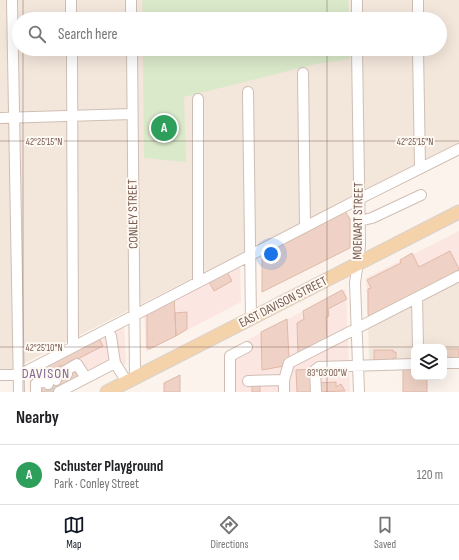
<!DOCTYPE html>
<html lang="en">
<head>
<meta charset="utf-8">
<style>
	:root { --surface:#fff; --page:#f6f6f6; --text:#202124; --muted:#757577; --line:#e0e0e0; --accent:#111827 }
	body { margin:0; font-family:"Sofia Sans Condensed",sans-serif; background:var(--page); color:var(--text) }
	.controls { position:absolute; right:12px; bottom:12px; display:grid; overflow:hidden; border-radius:8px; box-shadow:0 4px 16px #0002 }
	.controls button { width:36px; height:36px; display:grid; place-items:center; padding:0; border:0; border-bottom:1px solid var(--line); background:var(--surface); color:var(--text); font:20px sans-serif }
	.you { position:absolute; left:271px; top:254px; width:14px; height:14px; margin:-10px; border:3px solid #fff; border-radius:50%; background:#1a73e8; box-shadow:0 0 0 6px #1a73e833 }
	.badge { display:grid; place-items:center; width:26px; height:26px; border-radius:50%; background:var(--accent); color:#fff; font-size:13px; font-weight:700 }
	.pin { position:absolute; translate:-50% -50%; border:2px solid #fff; box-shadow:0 1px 4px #0006 }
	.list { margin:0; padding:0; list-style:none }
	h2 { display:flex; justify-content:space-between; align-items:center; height:52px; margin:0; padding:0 16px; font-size:17px }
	h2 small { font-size:13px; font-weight:400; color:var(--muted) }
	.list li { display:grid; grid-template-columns:26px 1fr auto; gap:12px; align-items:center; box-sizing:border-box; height:60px; padding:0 16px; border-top:1px solid var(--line) }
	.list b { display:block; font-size:15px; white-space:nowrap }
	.list p { margin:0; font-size:13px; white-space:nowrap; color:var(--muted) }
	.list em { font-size:13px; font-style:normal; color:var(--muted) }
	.icon { flex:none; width:22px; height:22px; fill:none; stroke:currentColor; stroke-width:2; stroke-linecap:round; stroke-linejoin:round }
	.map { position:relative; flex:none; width:459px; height:392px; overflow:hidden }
	.search { position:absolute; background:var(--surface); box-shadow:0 4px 16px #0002; left:12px; right:12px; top:12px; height:44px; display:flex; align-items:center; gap:10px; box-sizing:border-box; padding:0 14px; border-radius:22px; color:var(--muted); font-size:15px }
	.sheet { height:112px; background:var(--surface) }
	nav { display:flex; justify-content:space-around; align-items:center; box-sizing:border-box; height:56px; border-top:1px solid var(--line); background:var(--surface); font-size:11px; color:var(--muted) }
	nav a { display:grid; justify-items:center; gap:2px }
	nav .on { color:var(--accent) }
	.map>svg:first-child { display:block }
	.residential { fill:#f3e6db; fill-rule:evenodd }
	.commercial { fill:#fbe6e1 }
	.green { fill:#dae9ca }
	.building { fill:#efd2c5; stroke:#e1b8a7 }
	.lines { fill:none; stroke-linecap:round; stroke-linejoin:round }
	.minor-tunnel { stroke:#dacec5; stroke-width:10; stroke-dasharray:10 5; stroke-linecap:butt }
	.minor-casing { stroke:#d0beb4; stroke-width:12 }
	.major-casing { stroke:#d9d1ce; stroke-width:15 }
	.minor { stroke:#fff; stroke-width:10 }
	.major { stroke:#f5d3aa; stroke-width:13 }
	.ticks { fill:none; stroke:#765a50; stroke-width:1; stroke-opacity:0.45 }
	.labels { text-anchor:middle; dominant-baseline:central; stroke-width:4; stroke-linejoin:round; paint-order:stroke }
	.street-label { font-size:13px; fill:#765a50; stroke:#fef9f3 }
	.neighbourhood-label { font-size:14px; letter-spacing:1px; fill:#806891; stroke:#fef9f3 }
	.ticks-label { font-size:10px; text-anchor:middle; fill:#765a50; stroke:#fef9f3; stroke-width:4; stroke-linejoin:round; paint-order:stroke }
</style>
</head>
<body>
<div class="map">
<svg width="459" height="392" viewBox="0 0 459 392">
	<rect width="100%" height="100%" fill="#fcf4ec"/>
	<path class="residential" d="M0,0H459V143L7,372H0ZM19,19H440V49H19Z
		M459,273V358L444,359V347H414V360L369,361L368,320Z"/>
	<path class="commercial" d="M459,231V273L368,320L366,278Z
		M240,264L241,302L146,352L144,313Z
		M346,289L350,392H228L226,351Z
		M124,322L126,364L70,392H30L29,373Z"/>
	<path class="green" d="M142,0H348L349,19H143Z
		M143,49H350V59L316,64L184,97L186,162L144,158Z"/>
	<path class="building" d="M345,211L350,219V248L262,292V253Z
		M450,251L459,269V274L370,318L368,314V289L371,288L367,280L401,263L400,260L412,253L419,267Z
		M226,270L232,281L214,291L208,280Z
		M342,290L347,299L328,309L329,316L326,317L327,341L298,354L297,323L304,319L303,311Z
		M174,296L176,336L149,349L147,348V311Z
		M187,312V329L176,336L175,313Z
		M287,319L289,359L284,362V366L262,370L261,332Z
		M98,336L103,346L46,375L41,365Z
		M444,349H459V358L444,359Z
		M374,350H393V352H396V358H393V360H374Z
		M61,365L66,375L74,370L79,378L52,392H42L40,388L57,379L53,370Z
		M414,366V377H427V392H403V367Z
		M314,369L315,392H297L296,370Z
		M180,375V392H164V383Z
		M336,382V387L341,384L345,391L317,392V383Z
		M252,384H260V392H252Z"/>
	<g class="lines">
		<path class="minor-tunnel" d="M48,384L52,392"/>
		<defs>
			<path id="minor" d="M12,0L19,392
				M71,0V19
				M131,0V19
				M357,0V19
				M418,0V19
				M72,49L73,347
				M132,49L135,378
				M357,49L360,246L355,283L359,392
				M418,49L420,168
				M303,73L305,227
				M248,92L251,319
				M198,99V282
				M0,118L132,114
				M359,221L372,218L421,195
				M417,298L418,347
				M111,336L115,363
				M444,363H459
				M67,374L65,371L77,364L86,378
				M0,375H19L359,199L459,149
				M284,380L289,363L459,276
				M248,381L284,380V392
				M48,384L46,381L54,376L56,380
				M36,392V384L46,381
				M59,392L115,363L127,382
				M230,392V356L247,347
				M316,392L315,370L319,367L414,364"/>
			<path id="major" d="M107,392L459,212"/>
		</defs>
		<use href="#minor" class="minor-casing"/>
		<use href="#major" class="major-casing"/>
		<use href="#minor" class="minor"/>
		<use href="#major" class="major"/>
	</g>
	<path class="ticks" d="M23,0V19M327,0V19M23,49V392M327,49V392M0,141H459M0,347H414M444,347H459"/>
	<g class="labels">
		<g class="street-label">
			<text transform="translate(133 214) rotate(-91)">CONLEY STREET</text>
			<text transform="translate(358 221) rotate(-89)">MOENART STREET</text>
			<text transform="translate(283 302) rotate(-27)">EAST DAVISON STREET</text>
		</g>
		<g class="neighbourhood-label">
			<text x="46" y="373">DAVISON</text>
		</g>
	</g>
	<g class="ticks-label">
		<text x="44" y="145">42°25'15"N</text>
		<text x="415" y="145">42°25'15"N</text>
		<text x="44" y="351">42°25'10"N</text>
		<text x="327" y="376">83°03'00"W</text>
	</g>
</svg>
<div class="controls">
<button><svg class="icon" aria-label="layers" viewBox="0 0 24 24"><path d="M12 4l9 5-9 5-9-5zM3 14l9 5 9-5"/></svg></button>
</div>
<div class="you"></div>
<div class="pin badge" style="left:164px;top:128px;background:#2e9e5b">A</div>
<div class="search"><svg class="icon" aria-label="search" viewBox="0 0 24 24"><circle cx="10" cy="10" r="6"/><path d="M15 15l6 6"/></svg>Search here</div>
</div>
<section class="sheet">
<h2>Nearby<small></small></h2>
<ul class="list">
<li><span class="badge" style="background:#2e9e5b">A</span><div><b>Schuster Playground</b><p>Park · Conley Street</p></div><em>120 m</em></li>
</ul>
</section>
<nav>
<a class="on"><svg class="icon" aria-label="map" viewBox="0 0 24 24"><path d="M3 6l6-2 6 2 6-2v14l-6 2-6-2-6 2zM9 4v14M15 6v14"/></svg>Map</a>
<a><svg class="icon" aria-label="directions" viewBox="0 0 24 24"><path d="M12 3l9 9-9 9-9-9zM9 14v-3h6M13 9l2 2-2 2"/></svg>Directions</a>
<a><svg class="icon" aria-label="saved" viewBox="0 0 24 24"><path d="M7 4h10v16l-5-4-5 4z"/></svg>Saved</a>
</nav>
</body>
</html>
